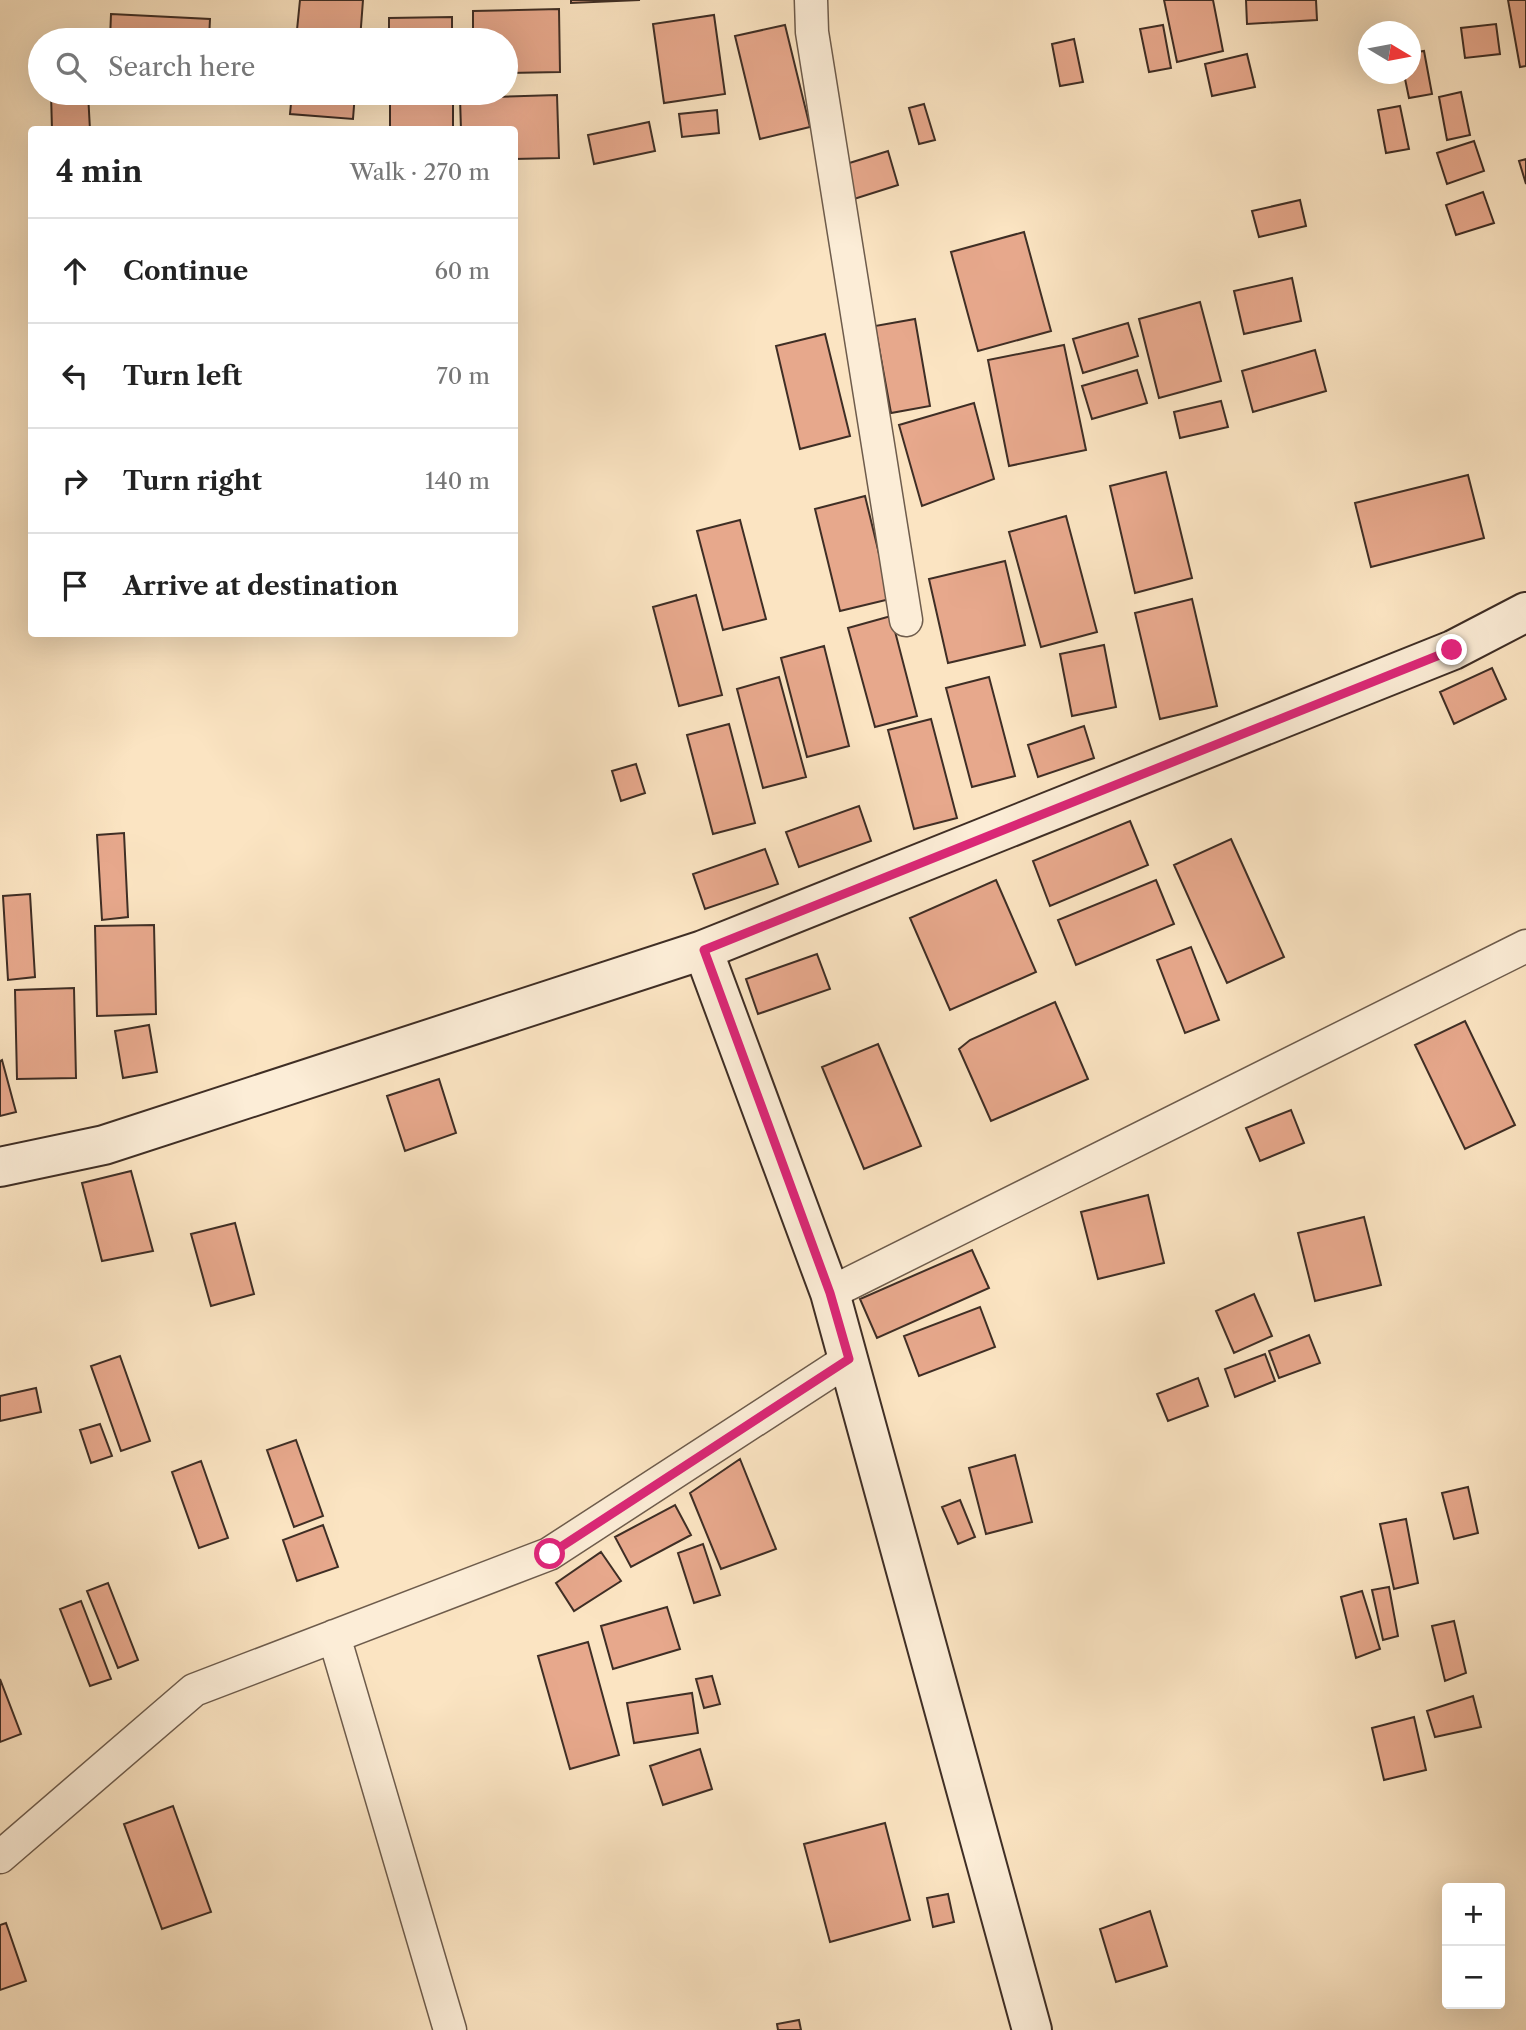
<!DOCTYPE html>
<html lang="en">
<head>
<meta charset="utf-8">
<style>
	:root { --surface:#fff; --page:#f2f2f2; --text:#222; --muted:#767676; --line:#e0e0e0 }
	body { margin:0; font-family:"Libre Caslon Text",serif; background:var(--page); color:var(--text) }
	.controls { position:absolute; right:21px; bottom:21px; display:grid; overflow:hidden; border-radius:7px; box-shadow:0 7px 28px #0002 }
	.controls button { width:63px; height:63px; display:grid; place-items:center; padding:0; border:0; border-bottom:2px solid var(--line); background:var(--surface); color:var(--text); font:35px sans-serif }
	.compass { position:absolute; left:1358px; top:21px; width:63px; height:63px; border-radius:50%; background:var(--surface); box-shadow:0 7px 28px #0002; rotate:100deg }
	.stop { position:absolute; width:21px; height:21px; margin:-16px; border:5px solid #db2777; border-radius:50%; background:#fff }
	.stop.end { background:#db2777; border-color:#fff; box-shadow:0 2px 7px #0008 }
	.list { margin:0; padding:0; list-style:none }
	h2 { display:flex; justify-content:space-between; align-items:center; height:91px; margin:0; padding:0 28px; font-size:30px }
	h2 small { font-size:23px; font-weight:400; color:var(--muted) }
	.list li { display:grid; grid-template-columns:46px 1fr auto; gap:21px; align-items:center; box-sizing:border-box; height:105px; padding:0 28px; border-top:2px solid var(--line) }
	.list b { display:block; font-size:26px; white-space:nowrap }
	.list em { font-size:23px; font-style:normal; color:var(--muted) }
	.icon { flex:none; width:38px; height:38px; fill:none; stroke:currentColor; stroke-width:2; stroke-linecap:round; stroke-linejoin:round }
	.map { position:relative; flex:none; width:1526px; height:2030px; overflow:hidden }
	.search { position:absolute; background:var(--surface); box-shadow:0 7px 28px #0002; left:28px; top:28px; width:490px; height:77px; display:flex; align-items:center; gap:18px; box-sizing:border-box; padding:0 24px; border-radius:38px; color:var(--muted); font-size:26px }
	.panel { position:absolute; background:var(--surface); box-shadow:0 7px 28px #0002; left:28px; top:126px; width:490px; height:511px; border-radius:7px }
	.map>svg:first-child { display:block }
	.building { fill:#e7a88c; stroke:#3f2e25; stroke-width:2 }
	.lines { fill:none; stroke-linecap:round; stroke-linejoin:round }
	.minor-casing { stroke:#6e5c4c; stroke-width:35 }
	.secondary-casing { stroke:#3f2e25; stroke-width:42 }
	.minor { stroke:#fcedd7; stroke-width:32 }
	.secondary { stroke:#fcedd7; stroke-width:38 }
	.route { stroke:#db2777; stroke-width:9 }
</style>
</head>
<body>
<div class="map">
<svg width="1526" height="2030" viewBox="0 0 1526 2030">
	<rect width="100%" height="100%" fill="#fbe4c2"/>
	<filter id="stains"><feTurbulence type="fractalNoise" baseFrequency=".00286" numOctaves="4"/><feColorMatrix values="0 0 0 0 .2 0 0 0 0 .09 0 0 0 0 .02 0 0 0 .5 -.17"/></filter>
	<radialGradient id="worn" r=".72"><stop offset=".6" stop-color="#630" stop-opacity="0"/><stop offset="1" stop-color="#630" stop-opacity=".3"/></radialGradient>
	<path class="building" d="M300,0H363L360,40H296Z
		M571,0H640L571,3Z
		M1164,0H1213L1223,51L1177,62Z
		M1246,0H1316L1317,20L1247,24Z
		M1508,0H1526V66L1520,67Z
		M559,9L560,72L506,73V40H473V11Z
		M111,14L210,19L209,40H110Z
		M714,15L725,94L664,103L653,24Z
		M452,17V40H389V18Z
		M1496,24L1500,54L1465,58L1461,28Z
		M785,25L810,127L760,139L735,36Z
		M1163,25L1171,68L1149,72L1140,29Z
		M1074,39L1083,82L1060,86L1052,44Z
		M1424,51L1432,94L1409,98L1404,74H1410V53Z
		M1247,54L1255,87L1212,96L1205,64Z
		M1461,92L1470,135L1447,140L1439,97Z
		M51,93H88L90,130H52Z
		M108,93H206V104L107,99Z
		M292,93H355L353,119L290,114Z
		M390,93H453V130H390Z
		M557,95L559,158L514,159V130H461L460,98Z
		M924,104L935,140L919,144L909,108Z
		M1400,106L1409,149L1386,153L1378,110Z
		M717,110L719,133L682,137L679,114Z
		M649,122L655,151L594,164L588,135Z
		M1474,141L1484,171L1447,184L1437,153Z
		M888,151L898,185L854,199L843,165Z
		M1526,159V184L1519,161Z
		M1483,192L1494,223L1456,235L1446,205Z
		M1300,200L1306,226L1259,237L1252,211Z
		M1024,232L1051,331L978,351L951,252Z
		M1292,278L1301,321L1244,334L1234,291Z
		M1200,302L1221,381L1159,398L1139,319Z
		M915,319L930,406L891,413L875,326Z
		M1128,323L1138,356L1083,373L1073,339Z
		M825,334L850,436L800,449L776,346Z
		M1064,345L1086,450L1009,466L988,360Z
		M1315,350L1326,391L1253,412L1242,371Z
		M1137,370L1147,403L1092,419L1082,386Z
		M1221,401L1228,427L1180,438L1174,412Z
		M974,403L994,479L922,506L899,425Z
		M1166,472L1192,578L1135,593L1110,486Z
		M1468,475L1484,538L1371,567L1355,503Z
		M865,496L890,599L840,611L815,509Z
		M1066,516L1097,632L1041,647L1009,532Z
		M740,520L766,619L723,630L697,531Z
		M1005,561L1025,645L948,663L929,579Z
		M696,595L722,695L679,706L653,607Z
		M1192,599L1217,706L1160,719L1135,613Z
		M891,616L917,716L875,727L848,628Z
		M1104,645L1116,707L1072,716L1060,654Z
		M824,646L849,746L807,757L781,658Z
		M1492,668L1506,699L1454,724L1440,692Z
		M779,677L806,777L763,788L737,689Z
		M989,677L1015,776L972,787L946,688Z
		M931,719L957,818L914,829L888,730Z
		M729,724L755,823L713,834L687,735Z
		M1084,726L1094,758L1038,777L1028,745Z
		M636,764L645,793L621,801L612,771Z
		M859,806L871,841L799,867L786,832Z
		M1130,821L1148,865L1050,906L1033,861Z
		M124,833L128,917L102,920L97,835Z
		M1231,839L1284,957L1227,983L1174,865Z
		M765,849L778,884L705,909L693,874Z
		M996,880L1036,972L950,1010L910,918Z
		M1156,880L1174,924L1076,965L1058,920Z
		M30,894L35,977L8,980L3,896Z
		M154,925L156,1014L97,1016L95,926Z
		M1191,947L1219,1020L1185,1033L1157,960Z
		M817,954L830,989L758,1014L746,979Z
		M74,988L76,1078L17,1079L15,990Z
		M1055,1002L1088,1079L991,1121L959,1049L970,1040Z
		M1465,1021L1515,1125L1465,1149L1415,1045Z
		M149,1025L157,1072L123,1078L115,1031Z
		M878,1044L921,1146L864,1169L822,1067Z
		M2,1060L16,1112L0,1116V1061Z
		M439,1079L456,1133L405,1151L387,1096Z
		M1291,1110L1304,1143L1260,1161L1246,1128Z
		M131,1171L153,1251L102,1261L82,1183Z
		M1148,1195L1164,1263L1098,1279L1081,1212Z
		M1364,1217L1381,1285L1315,1301L1298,1233Z
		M235,1223L254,1294L211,1306L191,1234Z
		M972,1250L989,1288L877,1338L860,1299Z
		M1254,1294L1272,1336L1234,1353L1216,1311Z
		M980,1307L995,1347L919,1376L904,1336Z
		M1309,1335L1320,1363L1279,1378L1269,1351Z
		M1265,1354L1275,1381L1235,1397L1225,1369Z
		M120,1356L150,1441L121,1451L91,1366Z
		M1198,1378L1208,1406L1168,1421L1157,1394Z
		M36,1388L41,1412L0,1421V1396Z
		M100,1424L112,1456L91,1463L80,1430Z
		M296,1440L323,1516L294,1527L267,1450Z
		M1015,1455L1032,1522L986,1534L969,1468Z
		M740,1459L776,1549L721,1569L690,1493Z
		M201,1461L228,1538L199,1548L172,1472Z
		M1468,1487L1478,1533L1454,1539L1442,1493Z
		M960,1500L975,1537L958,1544L942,1507Z
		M675,1505L691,1535L631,1567L615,1537Z
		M1406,1519L1418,1583L1394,1589L1380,1524Z
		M323,1525L338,1567L297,1581L283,1540Z
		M703,1544L720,1595L694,1603L678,1553Z
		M601,1552L621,1581L574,1611L556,1583Z
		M108,1583L138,1660L118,1668L87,1591Z
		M1389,1587L1398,1636L1383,1640L1372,1590Z
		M1362,1591L1380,1649L1356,1658L1341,1597Z
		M81,1601L111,1679L90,1686L60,1609Z
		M667,1607L680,1649L613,1669L601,1626Z
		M1454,1621L1466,1673L1445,1681L1432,1626Z
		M588,1642L619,1755L570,1769L538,1656Z
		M712,1676L720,1704L704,1708L696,1679Z
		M0,1679L21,1734L0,1742Z
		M692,1693L698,1733L634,1743L627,1703Z
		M1473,1696L1481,1727L1435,1737L1427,1711Z
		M1414,1717L1426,1770L1384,1780L1372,1728Z
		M700,1749L712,1789L663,1805L650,1766Z
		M173,1806L211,1912L162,1929L124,1824Z
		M885,1823L910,1920L830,1942L804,1844Z
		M948,1894L954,1922L933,1927L927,1898Z
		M1150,1911L1167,1966L1116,1982L1100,1929Z
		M6,1923L26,1981L0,1990V1925Z
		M799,2020L801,2030H778L777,2024Z"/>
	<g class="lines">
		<defs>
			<path id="minor" d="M811,0L812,32L906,620
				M830,1293L1526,946
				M334,1636L450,2030
				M0,1857L194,1690L549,1554L849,1359"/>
			<path id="secondary" d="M703,950L1453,650L1526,612
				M0,1167L104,1145L703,950L830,1293L1032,2030"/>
		</defs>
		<use href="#minor" class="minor-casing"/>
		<use href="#secondary" class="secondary-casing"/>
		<use href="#minor" class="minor"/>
		<use href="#secondary" class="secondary"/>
	</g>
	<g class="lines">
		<path class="route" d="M550,1554L849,1359L830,1293L704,950L1452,650"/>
	</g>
	<rect width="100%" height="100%" filter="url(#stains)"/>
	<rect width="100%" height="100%" fill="url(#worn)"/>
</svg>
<div class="controls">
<button>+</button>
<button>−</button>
</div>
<svg class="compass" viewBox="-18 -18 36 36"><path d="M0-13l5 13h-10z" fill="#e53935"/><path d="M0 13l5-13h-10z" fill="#767676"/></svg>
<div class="stop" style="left:550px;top:1554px"></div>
<div class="stop end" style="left:1452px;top:650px"></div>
<div class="search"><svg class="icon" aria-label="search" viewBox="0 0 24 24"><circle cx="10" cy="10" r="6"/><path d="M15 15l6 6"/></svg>Search here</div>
<section class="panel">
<h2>4 min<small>Walk · 270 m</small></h2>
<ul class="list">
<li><svg class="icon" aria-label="ahead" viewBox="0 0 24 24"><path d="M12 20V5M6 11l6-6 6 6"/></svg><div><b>Continue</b></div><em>60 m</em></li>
<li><svg class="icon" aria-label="left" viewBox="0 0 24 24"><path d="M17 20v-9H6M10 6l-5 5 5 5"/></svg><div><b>Turn left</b></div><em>70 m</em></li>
<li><svg class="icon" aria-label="right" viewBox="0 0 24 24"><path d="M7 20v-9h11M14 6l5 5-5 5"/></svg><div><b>Turn right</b></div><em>140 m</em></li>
<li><svg class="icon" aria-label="arrive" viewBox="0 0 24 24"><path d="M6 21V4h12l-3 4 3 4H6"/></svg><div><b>Arrive at destination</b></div></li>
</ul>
</section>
</div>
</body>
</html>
